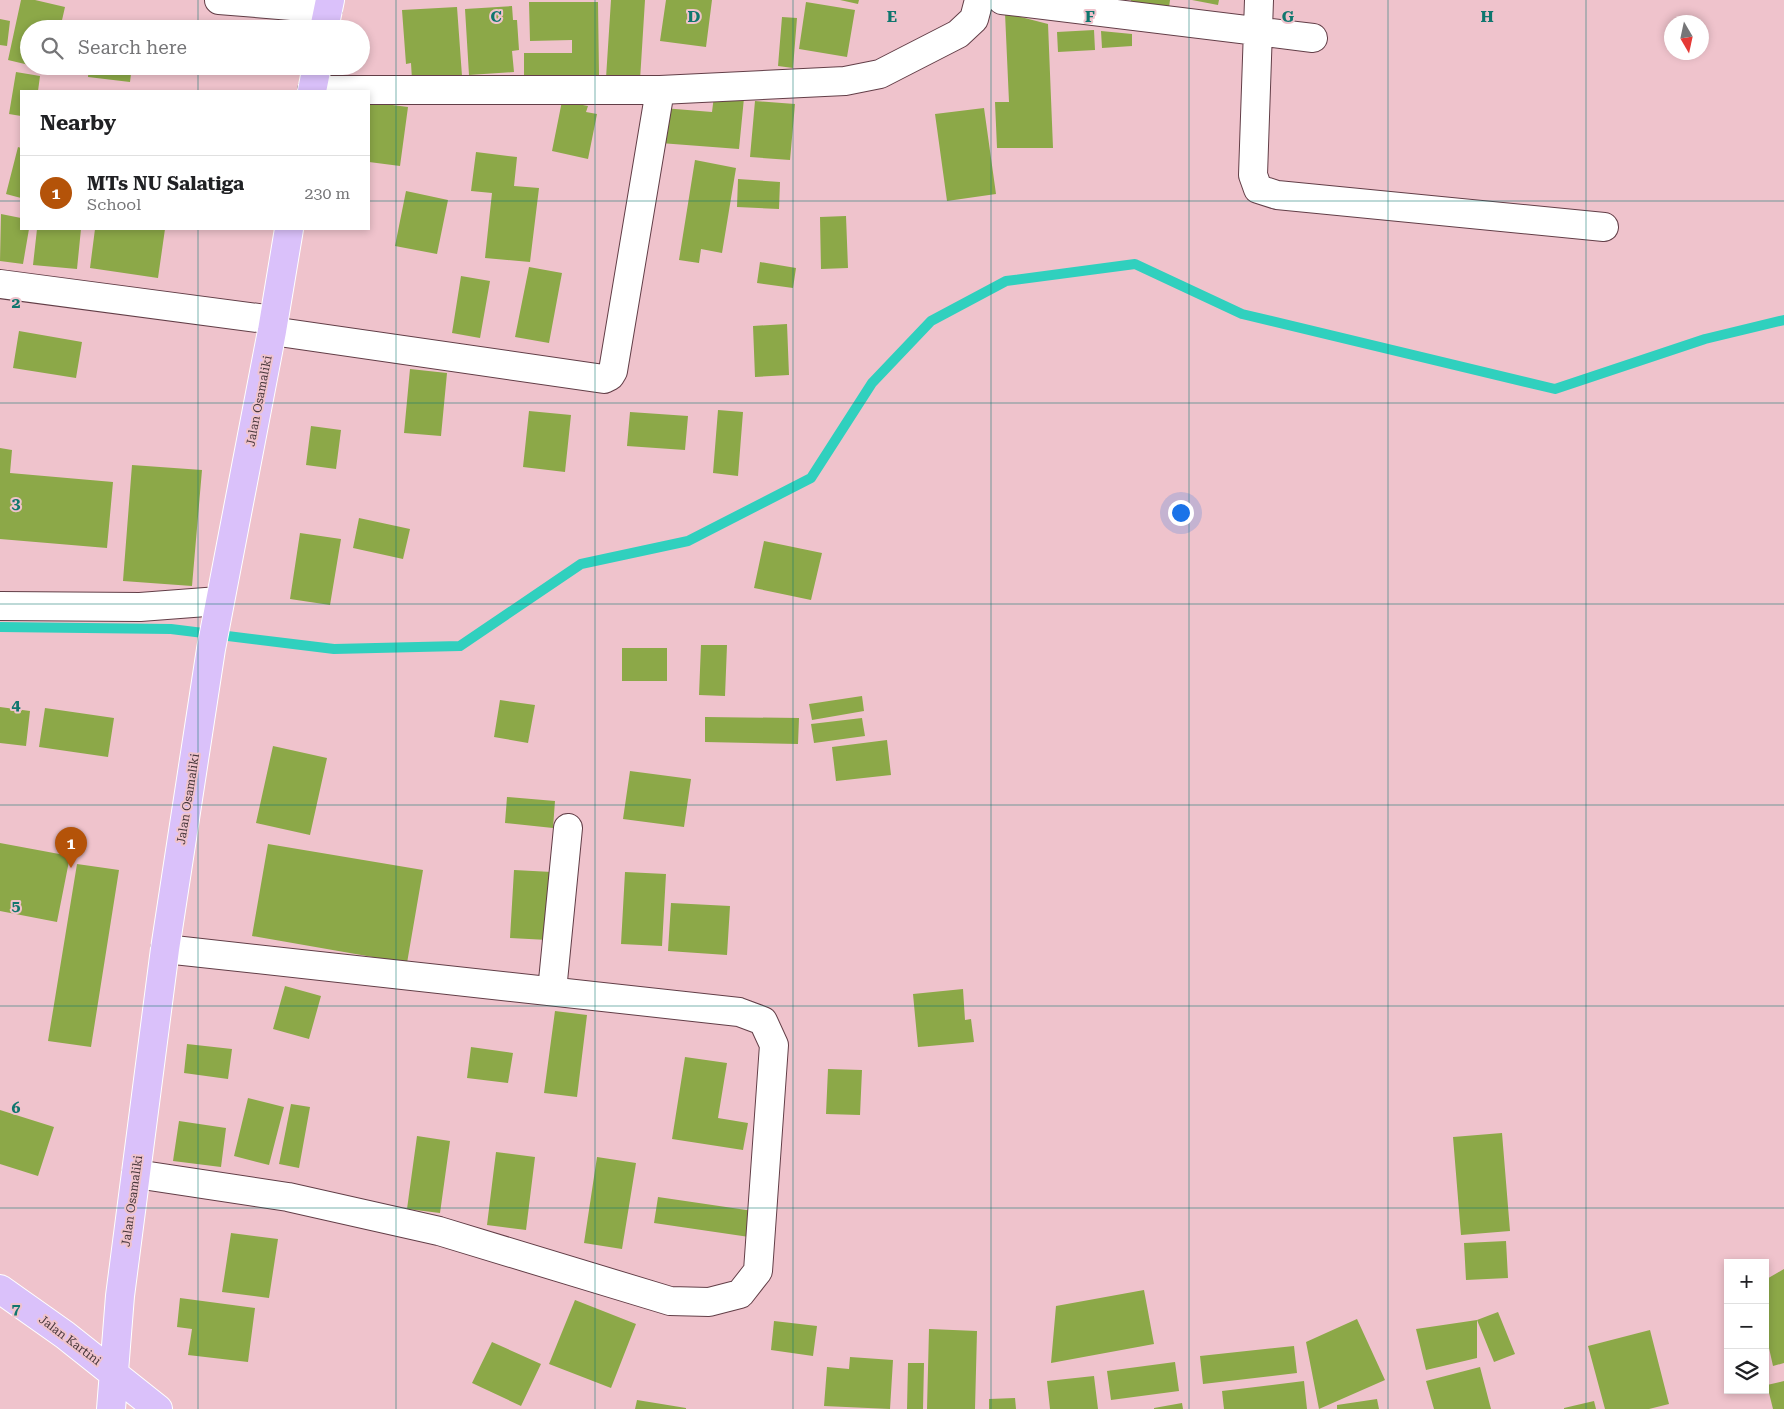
<!DOCTYPE html>
<html lang="en">
<head>
<meta charset="utf-8">
<style>
	:root { --surface:#fff; --page:#f2f2f2; --text:#202124; --muted:#757577; --line:#e0e0e0; --accent:#b45309 }
	body { margin:0; font-family:"Roboto Serif",serif; background:var(--page); color:var(--text) }
	.controls { position:absolute; right:15px; bottom:15px; display:grid; overflow:hidden; border-radius:0px; box-shadow:0 2px 8px #0003 }
	.controls button { width:45px; height:45px; display:grid; place-items:center; padding:0; border:0; border-bottom:1px solid var(--line); background:var(--surface); color:var(--text); font:25px sans-serif }
	.compass { position:absolute; left:1664px; top:15px; width:45px; height:45px; border-radius:50%; background:var(--surface); box-shadow:0 2px 8px #0003; rotate:171deg }
	.you { position:absolute; left:1180px; top:512px; width:18px; height:18px; margin:-12px; border:4px solid #fff; border-radius:50%; background:#1a73e8; box-shadow:0 0 0 8px #1a73e833 }
	.badge { display:grid; place-items:center; width:32px; height:32px; border-radius:50%; background:var(--accent); color:#fff; font-size:16px; font-weight:700 }
	.pin { position:absolute; translate:-50% -41px; filter:drop-shadow(0 1px 2px #0008) }
	.pin::after { content:''; position:absolute; top:26px; width:18px; height:15px; background:inherit; clip-path:polygon(0 0,100% 0,50% 100%) }
	.list { margin:0; padding:0; list-style:none }
	h2 { display:flex; justify-content:space-between; align-items:center; height:65px; margin:0; padding:0 20px; font-size:21px }
	h2 small { font-size:16px; font-weight:400; color:var(--muted) }
	.list li { display:grid; grid-template-columns:32px 1fr auto; gap:15px; align-items:center; box-sizing:border-box; height:75px; padding:0 20px; border-top:1px solid var(--line) }
	.list b { display:block; font-size:19px; white-space:nowrap }
	.list p { margin:0; font-size:16px; white-space:nowrap; color:var(--muted) }
	.list em { font-size:16px; font-style:normal; color:var(--muted) }
	.icon { flex:none; width:28px; height:28px; fill:none; stroke:currentColor; stroke-width:2; stroke-linecap:round; stroke-linejoin:round }
	.map { position:relative; flex:none; width:1784px; height:1409px; overflow:hidden }
	.search { position:absolute; background:var(--surface); box-shadow:0 2px 8px #0003; left:20px; top:20px; width:350px; height:55px; display:flex; align-items:center; gap:12px; box-sizing:border-box; padding:0 18px; border-radius:28px; color:var(--muted); font-size:19px }
	.panel { position:absolute; background:var(--surface); box-shadow:0 2px 8px #0003; left:20px; top:90px; width:350px; height:140px; border-radius:0px }
	.map>svg:first-child { display:block }
	.lines { fill:none; stroke-linecap:round; stroke-linejoin:round }
	.stream { stroke:#30d0be; stroke-width:10 }
	.building { fill:#8ca848 }
	.minor-casing { stroke:#623e47; stroke-width:30 }
	.major-casing { stroke:#fff; stroke-width:30 }
	.minor { stroke:#fff; stroke-width:28 }
	.major { stroke:#dac1fa; stroke-width:28 }
	.grid { fill:none; stroke:#0f766e; stroke-width:1; stroke-opacity:0.55 }
	.labels { text-anchor:middle; dominant-baseline:central; stroke-width:4; stroke-linejoin:round; paint-order:stroke }
	.street-label { font-size:12px; fill:#47363a; stroke:#efc3cc }
	.grid-label { font-size:16px; text-anchor:middle; font-weight:bold; fill:#0f766e; stroke:#efc3cc; stroke-width:4; stroke-linejoin:round; paint-order:stroke }
</style>
</head>
<body>
<div class="map">
<svg width="1784" height="1409" viewBox="0 0 1784 1409">
	<rect width="100%" height="100%" fill="#efc3cc"/>
	<g class="lines">
		<path class="stream" d="M0,627L171,629L334,649L460,646L581,564L688,541L811,478L872,383L931,321L1006,281L1135,264L1242,314L1555,389L1705,339L1784,320"/>
	</g>
	<path class="building" d="M21,0H35L65,7L60,29H29V65L8,60Z
		M611,0H645L640,80L606,78Z
		M666,0H712L706,47L660,41Z
		M840,0H859L858,4Z
		M1131,0H1170L1168,15L1129,9Z
		M1192,0H1219L1218,5Z
		M529,2H598L599,75L524,76V53H572V40L530,41Z
		M806,2L855,10L847,57L799,49Z
		M512,6L513,20H517L519,50L512,51L514,72L469,75L465,9Z
		M457,7L462,76L412,80L411,63L406,64L402,10Z
		M1005,13L1048,24L1053,148H997L995,102H1009Z
		M782,17L797,18L793,68L778,66Z
		M0,19L10,21L7,46L0,45Z
		M1094,30L1095,50L1058,52L1057,32Z
		M1101,31L1132,34V46L1102,48Z
		M89,66H132L130,82L88,77Z
		M16,72L40,76L38,91H21V116L9,114Z
		M714,96L744,98L739,149L660,143L663,108L712,112Z
		M562,101L588,106L586,112L597,114L588,159L552,151Z
		M755,101L795,104L790,160L750,157Z
		M369,102L408,107L400,166L369,162Z
		M984,108L996,194L947,201L935,114Z
		M18,147L21,148V198L6,194Z
		M476,152L517,157L514,186L539,188L530,262L485,258L492,193L471,191Z
		M695,160L736,168L722,253L701,249L699,263L679,260Z
		M738,179L780,182L779,209L737,207Z
		M406,191L448,200L437,254L395,246Z
		M1,214L21,218V229H29L23,264L0,261Z
		M846,216L848,268L821,269L820,217Z
		M37,229H81L77,269L33,265Z
		M95,229H165L158,278L90,268Z
		M760,262L796,268L793,288L757,283Z
		M529,267L562,273L549,343L515,337Z
		M461,276L490,281L480,338L452,333Z
		M787,324L789,375L755,377L753,326Z
		M19,331L82,342L76,378L13,368Z
		M410,369L447,373L441,436L404,433Z
		M718,410L743,412L738,476L713,473Z
		M529,411L571,415L565,472L523,467Z
		M630,412L688,416L685,450L627,446Z
		M311,426L341,430L336,469L306,465Z
		M0,448L12,450L10,473L113,482L107,548L0,539Z
		M132,465L202,470L192,586L123,581Z
		M359,518L410,529L403,559L353,548Z
		M300,533L341,539L330,605L290,599Z
		M764,541L822,553L811,600L754,588Z
		M701,645H727L725,696L699,695Z
		M622,648H667V681H622Z
		M862,696L864,711L812,720L809,704Z
		M500,700L535,705L528,743L494,737Z
		M0,707L30,711L26,746L0,743Z
		M45,708L114,718L108,757L39,747Z
		M705,717L799,718L798,744L705,742Z
		M862,718L865,736L814,743L811,724Z
		M887,740L891,775L836,781L832,747Z
		M273,746L327,758L310,835L256,823Z
		M630,771L691,779L684,827L623,819Z
		M507,797L555,801L553,828L505,823Z
		M0,843L70,856L57,922L0,911Z
		M268,844L423,870L407,963L252,936Z
		M77,864L119,870L91,1047L48,1041Z
		M514,870L552,872L548,940L510,938Z
		M625,872L666,874L662,946L621,944Z
		M671,903L730,906L727,955L668,951Z
		M285,986L321,996L309,1039L273,1029Z
		M963,989L965,1020L971,1019L974,1042L918,1047L913,994Z
		M555,1011L587,1015L577,1097L544,1093Z
		M187,1044L232,1049L228,1079L184,1073Z
		M471,1047L513,1053L508,1083L467,1078Z
		M685,1057L727,1063L718,1118L748,1123L743,1150L672,1139Z
		M828,1069L862,1070L860,1115L826,1114Z
		M248,1098L284,1107L269,1165L234,1156Z
		M291,1104L310,1107L299,1168L279,1164Z
		M0,1110L54,1127L38,1176L0,1164Z
		M179,1121L226,1128L221,1167L173,1161Z
		M1502,1133L1510,1231L1461,1235L1453,1137Z
		M417,1136L450,1141L440,1213L407,1209Z
		M496,1152L535,1157L526,1230L487,1225Z
		M597,1157L636,1163L622,1249L584,1243Z
		M658,1197L760,1212L756,1238L654,1223Z
		M231,1233L278,1239L269,1298L222,1292Z
		M1506,1241L1508,1278L1466,1280L1464,1243Z
		M1784,1269V1363L1773,1366L1765,1330V1280Z
		M1144,1290L1154,1344L1051,1363L1056,1306Z
		M180,1298L255,1308L248,1362L188,1355L192,1329L177,1327Z
		M575,1300L636,1324L611,1388L549,1364Z
		M1498,1312L1515,1354L1494,1362L1477,1320V1358L1426,1370L1416,1329L1477,1320Z
		M1357,1319L1385,1380L1319,1409L1306,1342Z
		M774,1321L817,1326L813,1356L771,1350Z
		M929,1329L977,1331L975,1409H927Z
		M1650,1330L1669,1404L1649,1409H1605L1588,1346Z
		M492,1342L541,1364L521,1406L472,1383Z
		M1294,1346L1297,1373L1203,1384L1200,1356Z
		M850,1357L893,1360L890,1409L824,1406L827,1367L849,1369Z
		M1175,1362L1179,1391L1111,1400L1107,1371Z
		M908,1363H924L923,1409H907Z
		M1480,1367L1491,1409H1434L1426,1381Z
		M1094,1376L1098,1409H1050L1047,1381Z
		M1304,1381L1307,1409H1224L1222,1391Z
		M1784,1381V1409H1773L1767,1385Z
		M1015,1398L1016,1409H989V1399Z
		M1377,1399L1379,1409H1337V1405Z
		M637,1400L686,1408V1409H635Z
		M1594,1401L1596,1409H1564V1408Z
		M1182,1403L1183,1409H1154V1408Z"/>
	<g class="lines">
		<defs>
			<path id="minor" d="M219,0L328,9
				M1002,0L1313,38
				M1259,0L1253,175L1258,189L1277,195L1604,227
				M312,90H660L845,81L880,74L958,34L974,19L979,0
				M0,284L273,320
				M272,331L604,379L610,376L613,371L660,90
				M0,606L140,607L219,601
				M552,991L568,828
				M136,1174L288,1197L439,1231L670,1301L709,1302L740,1294L758,1271L774,1045L763,1021L739,1012L165,949"/>
			<path id="major" d="M324,29L330,0
				M312,91L317,66
				M0,1289L65,1335L158,1409
				M111,1409L120,1296L165,949L211,649L272,331L289,229"/>
		</defs>
		<use href="#minor" class="minor-casing"/>
		<use href="#major" class="major-casing"/>
		<use href="#minor" class="minor"/>
		<use href="#major" class="major"/>
	</g>
	<path class="grid" d="M198,0V29M396,0V1409M595,0V1409M793,0V1409M991,0V1409M1189,0V1409M1388,0V1409M1586,0V1409M198,66V91M0,201H21M369,201H1784M198,229V1409M0,403H1784M0,604H1784M0,805H1784M0,1006H1784M0,1208H1784"/>
	<g class="labels">
		<g class="street-label">
			<text transform="translate(259 401) rotate(-79)">Jalan Osamaliki</text>
			<text transform="translate(188 799) rotate(-81)">Jalan Osamaliki</text>
			<text transform="translate(132 1201) rotate(-82)">Jalan Osamaliki</text>
			<text transform="translate(70 1340) rotate(37)">Jalan Kartini</text>
		</g>
	</g>
	<g class="grid-label">
		<text x="496" y="22">C</text>
		<text x="694" y="22">D</text>
		<text x="892" y="22">E</text>
		<text x="1090" y="22">F</text>
		<text x="1288" y="22">G</text>
		<text x="1487" y="22">H</text>
		<text x="16" y="308">2</text>
		<text x="16" y="509">3</text>
		<text x="16" y="710">4</text>
		<text x="16" y="911">5</text>
		<text x="16" y="1113">6</text>
		<text x="16" y="1314">7</text>
	</g>
</svg>
<div class="controls">
<button>+</button>
<button>−</button>
<button><svg class="icon" aria-label="layers" viewBox="0 0 24 24"><path d="M12 4l9 5-9 5-9-5zM3 14l9 5 9-5"/></svg></button>
</div>
<svg class="compass" viewBox="-18 -18 36 36"><path d="M0-13l5 13h-10z" fill="#e53935"/><path d="M0 13l5-13h-10z" fill="#757577"/></svg>
<div class="you"></div>
<div class="pin badge" style="left:71px;top:868px">1</div>
<div class="search"><svg class="icon" aria-label="search" viewBox="0 0 24 24"><circle cx="10" cy="10" r="6"/><path d="M15 15l6 6"/></svg>Search here</div>
<section class="panel">
<h2>Nearby<small></small></h2>
<ul class="list">
<li><span class="badge">1</span><div><b>MTs NU Salatiga</b><p>School</p></div><em>230 m</em></li>
</ul>
</section>
</div>
</body>
</html>
